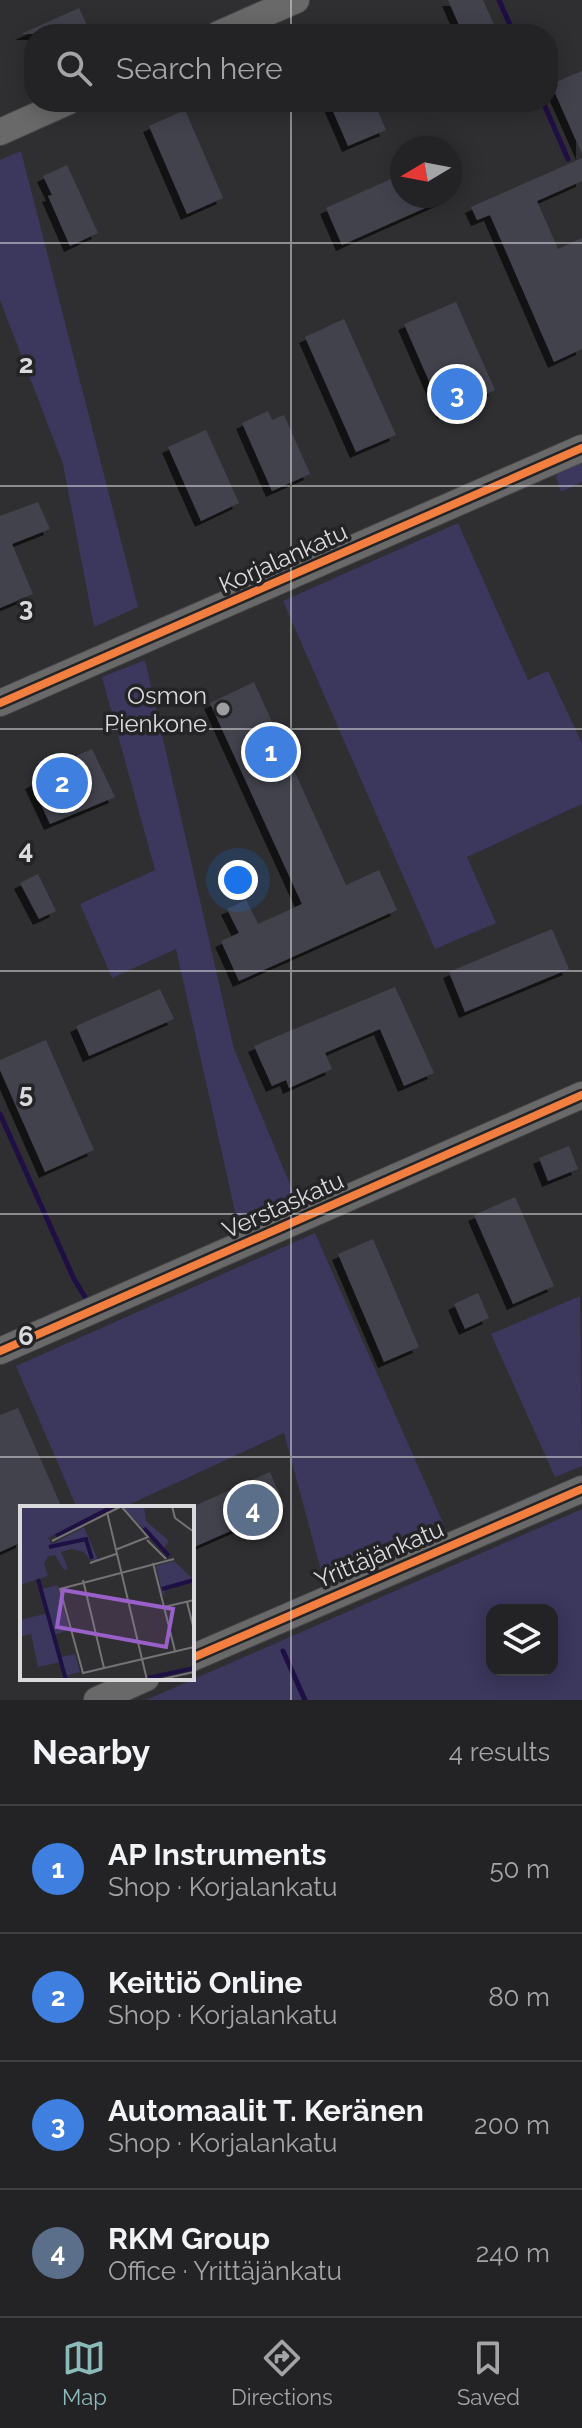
<!DOCTYPE html>
<html lang="en">
<head>
<meta charset="utf-8">
<style>
	:root { --surface:#232224; --page:#2b2a2c; --text:#f1f3f6; --muted:#a3a4a6; --line:#403f41; --accent:#8bbbb9 }
	body { margin:0; font-family:Raleway,sans-serif; background:var(--page); color:var(--text) }
	.controls { position:absolute; right:24px; bottom:24px; display:grid; overflow:hidden; border-radius:16px; box-shadow:0 4px 20px #0003 }
	.controls button { width:72px; height:72px; display:grid; place-items:center; padding:0; border:0; border-bottom:2px solid var(--line); background:var(--surface); color:var(--text); font:40px sans-serif }
	.compass { position:absolute; left:390px; top:136px; width:72px; height:72px; border-radius:50%; background:var(--surface); box-shadow:0 4px 20px #0003; rotate:260deg }
	.you { position:absolute; left:238px; top:880px; width:28px; height:28px; margin:-20px; border:6px solid #fff; border-radius:50%; background:#1a73e8; box-shadow:0 0 0 12px #1a73e833 }
	.badge { display:grid; place-items:center; width:52px; height:52px; border-radius:50%; background:var(--accent); color:#fff; font-size:26px; font-weight:700 }
	.pin { position:absolute; translate:-50% -50%; border:4px solid #fff; box-shadow:0 2px 8px #0006 }
	.list { margin:0; padding:0; list-style:none }
	h2 { display:flex; justify-content:space-between; align-items:center; height:104px; margin:0; padding:0 32px; font-size:34px }
	h2 small { font-size:26px; font-weight:400; color:var(--muted) }
	.list li { display:grid; grid-template-columns:52px 1fr auto; gap:24px; align-items:center; box-sizing:border-box; height:128px; padding:0 32px; border-top:2px solid var(--line) }
	.list b { display:block; font-size:30px; white-space:nowrap }
	.list p { margin:0; font-size:26px; white-space:nowrap; color:var(--muted) }
	.list em { font-size:26px; font-style:normal; color:var(--muted) }
	.icon { flex:none; width:44px; height:44px; fill:none; stroke:currentColor; stroke-width:2; stroke-linecap:round; stroke-linejoin:round }
	.map { position:relative; flex:none; width:582px; height:1700px; overflow:hidden }
	.search { position:absolute; background:var(--surface); box-shadow:0 4px 20px #0003; left:24px; right:24px; top:24px; height:88px; display:flex; align-items:center; gap:20px; box-sizing:border-box; padding:0 28px; border-radius:32px; color:var(--muted); font-size:30px }
	.sheet { height:616px; background:var(--surface) }
	nav { display:flex; justify-content:space-around; align-items:center; box-sizing:border-box; height:112px; border-top:2px solid var(--line); background:var(--surface); font-size:22px; color:var(--muted) }
	nav a { display:grid; justify-items:center; gap:4px }
	nav .on { color:var(--accent) }
	.map>svg:first-child { display:block }
	.green { fill:#3b375d; fill-rule:evenodd }
	.lines { fill:none; stroke-linecap:round; stroke-linejoin:round }
	.stream { stroke:#1e0f44; stroke-width:5 }
	.building { fill:#43424e; filter:url(#shadow) }
	.minor-casing { stroke:#4a4a4c; stroke-width:28 }
	.minor { stroke:#69696a; stroke-width:26 }
	.cycleway-casing { stroke:#242427; stroke-width:13 }
	.cycleway { stroke:#f27e40; stroke-width:8 }
	.grid { fill:none; stroke:#dadadd; stroke-width:2; stroke-opacity:0.55 }
	.poi-dot { fill:#9e9ea0; stroke:#242427; stroke-width:3 }
	.labels { text-anchor:middle; dominant-baseline:central; stroke-width:7; stroke-linejoin:round; paint-order:stroke }
	.street-label { font-size:24px; fill:#dadadd; stroke:#242427 }
	.poi-label { font-size:24px; fill:#dadadd; stroke:#242427; text-anchor:end }
	.inset-river { fill:none; stroke:#1e0f44; stroke-width:4 }
	.inset-road { fill:none; stroke:#737375; stroke-width:2 }
	.view { fill:#9860c8; fill-opacity:0.15; stroke:#9860c8; stroke-width:4 }
	.inset-edge { fill:none; stroke:#dadadd; stroke-width:4 }
	.grid-label { font-size:26px; text-anchor:middle; font-weight:bold; fill:#dadadd; stroke:#242427; stroke-width:7; stroke-linejoin:round; paint-order:stroke }
</style>
</head>
<body>
<div class="map">
<svg width="582" height="1700" viewBox="0 0 582 1700">
	<defs>
		<filter id="shadow"><feDropShadow dx="-6" dy="6" stdDeviation="0" flood-color="#0009"/></filter>
	</defs>
	<rect width="100%" height="100%" fill="#2f2e30"/>
	<path class="green" d="M21,151L138,607L94,627L63,464L0,300V160Z
		M582,462V482L561,492L556,477L558,473Z
		M458,523L528,680L548,671L582,743V804L467,857L496,923L435,949L283,601Z
		M145,660L234,1049L297,1201L239,1229L176,949L112,978L80,904L155,870L102,677Z
		M315,1233L444,1525L323,1578L284,1433L122,1508H77L16,1366Z
		M580,1296L582,1466L555,1477L491,1334Z
		M582,1509V1700H146ZM492,1610H552V1670H492Z"/>
	<g class="lines">
		<path class="stream" d="M499,0L514,34
			M543,102L568,159
			M0,1114L74,1279L85,1297
			M283,1651L305,1700"/>
	</g>
	<path class="building" d="M448,0H483L498,34H463Z
		M79,8L91,34H21Z
		M582,71V154L551,84Z
		M329,102H374L386,130L348,146Z
		M185,110L223,198L187,214L149,126Z
		M582,158V181L537,201L558,249L582,238V349L554,362L490,215L477,220L471,207Z
		M67,165L98,233L70,246L48,196L52,195L43,176Z
		M402,174V196H452L342,245L326,208Z
		M456,302L495,390L443,413L404,324Z
		M344,319L396,435L356,452L305,337Z
		M268,411L272,420L284,415L310,474L272,491L242,423Z
		M206,430L239,503L201,521L168,447Z
		M38,502L50,529L12,544L33,594L0,608V516Z
		M254,682L346,885L379,870L397,910L239,981L221,941L239,933L227,909L246,900L258,924L302,904L210,703Z
		M92,749L115,797L50,824L31,783L43,777L41,771Z
		M38,874L56,911L39,919L20,883Z
		M552,929L569,969L465,1012L449,972Z
		M395,987L434,1073L404,1086L380,1029L325,1053L332,1069L289,1088L286,1080L272,1086L254,1046Z
		M160,989L174,1019L89,1056L76,1026Z
		M46,1040L94,1150L45,1172L0,1070V1060Z
		M569,1146L578,1169L548,1181L539,1158Z
		M515,1197L554,1286L513,1304L474,1215Z
		M373,1239L419,1347L384,1362L338,1254Z
		M478,1293L489,1318L465,1329L454,1304Z
		M18,1408L62,1508H22V1542L0,1552V1415Z
		M270,1472L285,1507L192,1548V1507Z"/>
	<g class="lines">
		<defs>
			<path id="minor" d="M219,34L296,0
				M0,132L67,102
				M0,703L582,448
				M0,1351L582,1095
				M192,1658L582,1489
				M97,1700L146,1678"/>
		</defs>
		<use href="#minor" class="minor-casing"/>
		<use href="#minor" class="minor"/>
		<defs>
			<path id="cycleway" d="M0,703L582,448
				M0,1351L582,1095
				M192,1658L582,1489"/>
		</defs>
		<use href="#cycleway" class="cycleway-casing"/>
		<use href="#cycleway" class="cycleway"/>
	</g>
	<path class="grid" d="M291,0V34M291,102V1700M0,243H582M0,486H582M0,729H582M0,971H582M0,1214H582M0,1457H582"/>
	<circle class="poi-dot" cx="223" cy="709" r="8"/>
	<g class="labels">
		<g class="street-label">
			<text transform="translate(283 558) rotate(-24)">Korjalankatu</text>
			<text transform="translate(283 1205) rotate(-24)">Verstaskatu</text>
			<text transform="translate(379 1554) rotate(-23)">Yrittäjänkatu</text>
		</g>
		<g class="poi-label">
			<text x="207" y="695">Osmon<tspan x="207" dy="28">Pienkone</tspan></text>
		</g>
	</g>
	<g transform="translate(20 1506)">
		<rect width="174" height="174" fill="#2f2e30"/>
		<path d="M0,0H89L28,32L32,38L64,21L78,54L71,55L64,46L51,43L41,46L48,63L44,64L35,49L28,50L24,58L28,70L0,79ZM124,0L126,15L149,35L144,42L152,51L103,2ZM154,55L174,74L145,84L143,91L136,60ZM38,79L49,124L34,129L40,151L55,148L60,166L45,170L41,156L18,161L11,128L0,131V114L28,107L21,83Z" fill="#3b375d"/>
		<path class="inset-river" d="M124,22L149,50M36,30L94,0M29,41L66,33L72,53M18,73L46,174M142,83L174,74M128,172L174,162"/>
		<path class="inset-road" d="M152,0L155,12L174,26M87,6L127,174M127,34L146,53M32,35L102,0M95,44L128,31L101,0M154,53L40,83L63,167L174,141M70,57L96,48M133,57L155,145M63,74L84,162M167,96L174,124M144,101L174,94M138,174L174,166"/>
		<path class="view" d="M43,84L153,103L146,141L37,121Z"/>
		<rect width="174" height="174" class="inset-edge"/>
	</g>
	<g class="grid-label">
		<text x="26" y="373">2</text>
		<text x="26" y="616">3</text>
		<text x="26" y="859">4</text>
		<text x="26" y="1102">5</text>
		<text x="26" y="1345">6</text>
	</g>
</svg>
<div class="controls">
<button><svg class="icon" aria-label="layers" viewBox="0 0 24 24"><path d="M12 4l9 5-9 5-9-5zM3 14l9 5 9-5"/></svg></button>
</div>
<svg class="compass" viewBox="-18 -18 36 36"><path d="M0-13l5 13h-10z" fill="#e53935"/><path d="M0 13l5-13h-10z" fill="#a3a4a6"/></svg>
<div class="you"></div>
<div class="pin badge" style="left:271px;top:752px;background:#3f7fe0">1</div>
<div class="pin badge" style="left:62px;top:783px;background:#3f7fe0">2</div>
<div class="pin badge" style="left:457px;top:394px;background:#3f7fe0">3</div>
<div class="pin badge" style="left:253px;top:1510px;background:#5c6f8a">4</div>
<div class="search"><svg class="icon" aria-label="search" viewBox="0 0 24 24"><circle cx="10" cy="10" r="6"/><path d="M15 15l6 6"/></svg>Search here</div>
</div>
<section class="sheet">
<h2>Nearby<small>4 results</small></h2>
<ul class="list">
<li><span class="badge" style="background:#3f7fe0">1</span><div><b>AP Instruments</b><p>Shop · Korjalankatu</p></div><em>50 m</em></li>
<li><span class="badge" style="background:#3f7fe0">2</span><div><b>Keittiö Online</b><p>Shop · Korjalankatu</p></div><em>80 m</em></li>
<li><span class="badge" style="background:#3f7fe0">3</span><div><b>Automaalit T. Keränen</b><p>Shop · Korjalankatu</p></div><em>200 m</em></li>
<li><span class="badge" style="background:#5c6f8a">4</span><div><b>RKM Group</b><p>Office · Yrittäjänkatu</p></div><em>240 m</em></li>
</ul>
</section>
<nav>
<a class="on"><svg class="icon" aria-label="map" viewBox="0 0 24 24"><path d="M3 6l6-2 6 2 6-2v14l-6 2-6-2-6 2zM9 4v14M15 6v14"/></svg>Map</a>
<a><svg class="icon" aria-label="directions" viewBox="0 0 24 24"><path d="M12 3l9 9-9 9-9-9zM9 14v-3h6M13 9l2 2-2 2"/></svg>Directions</a>
<a><svg class="icon" aria-label="saved" viewBox="0 0 24 24"><path d="M7 4h10v16l-5-4-5 4z"/></svg>Saved</a>
</nav>
</body>
</html>
